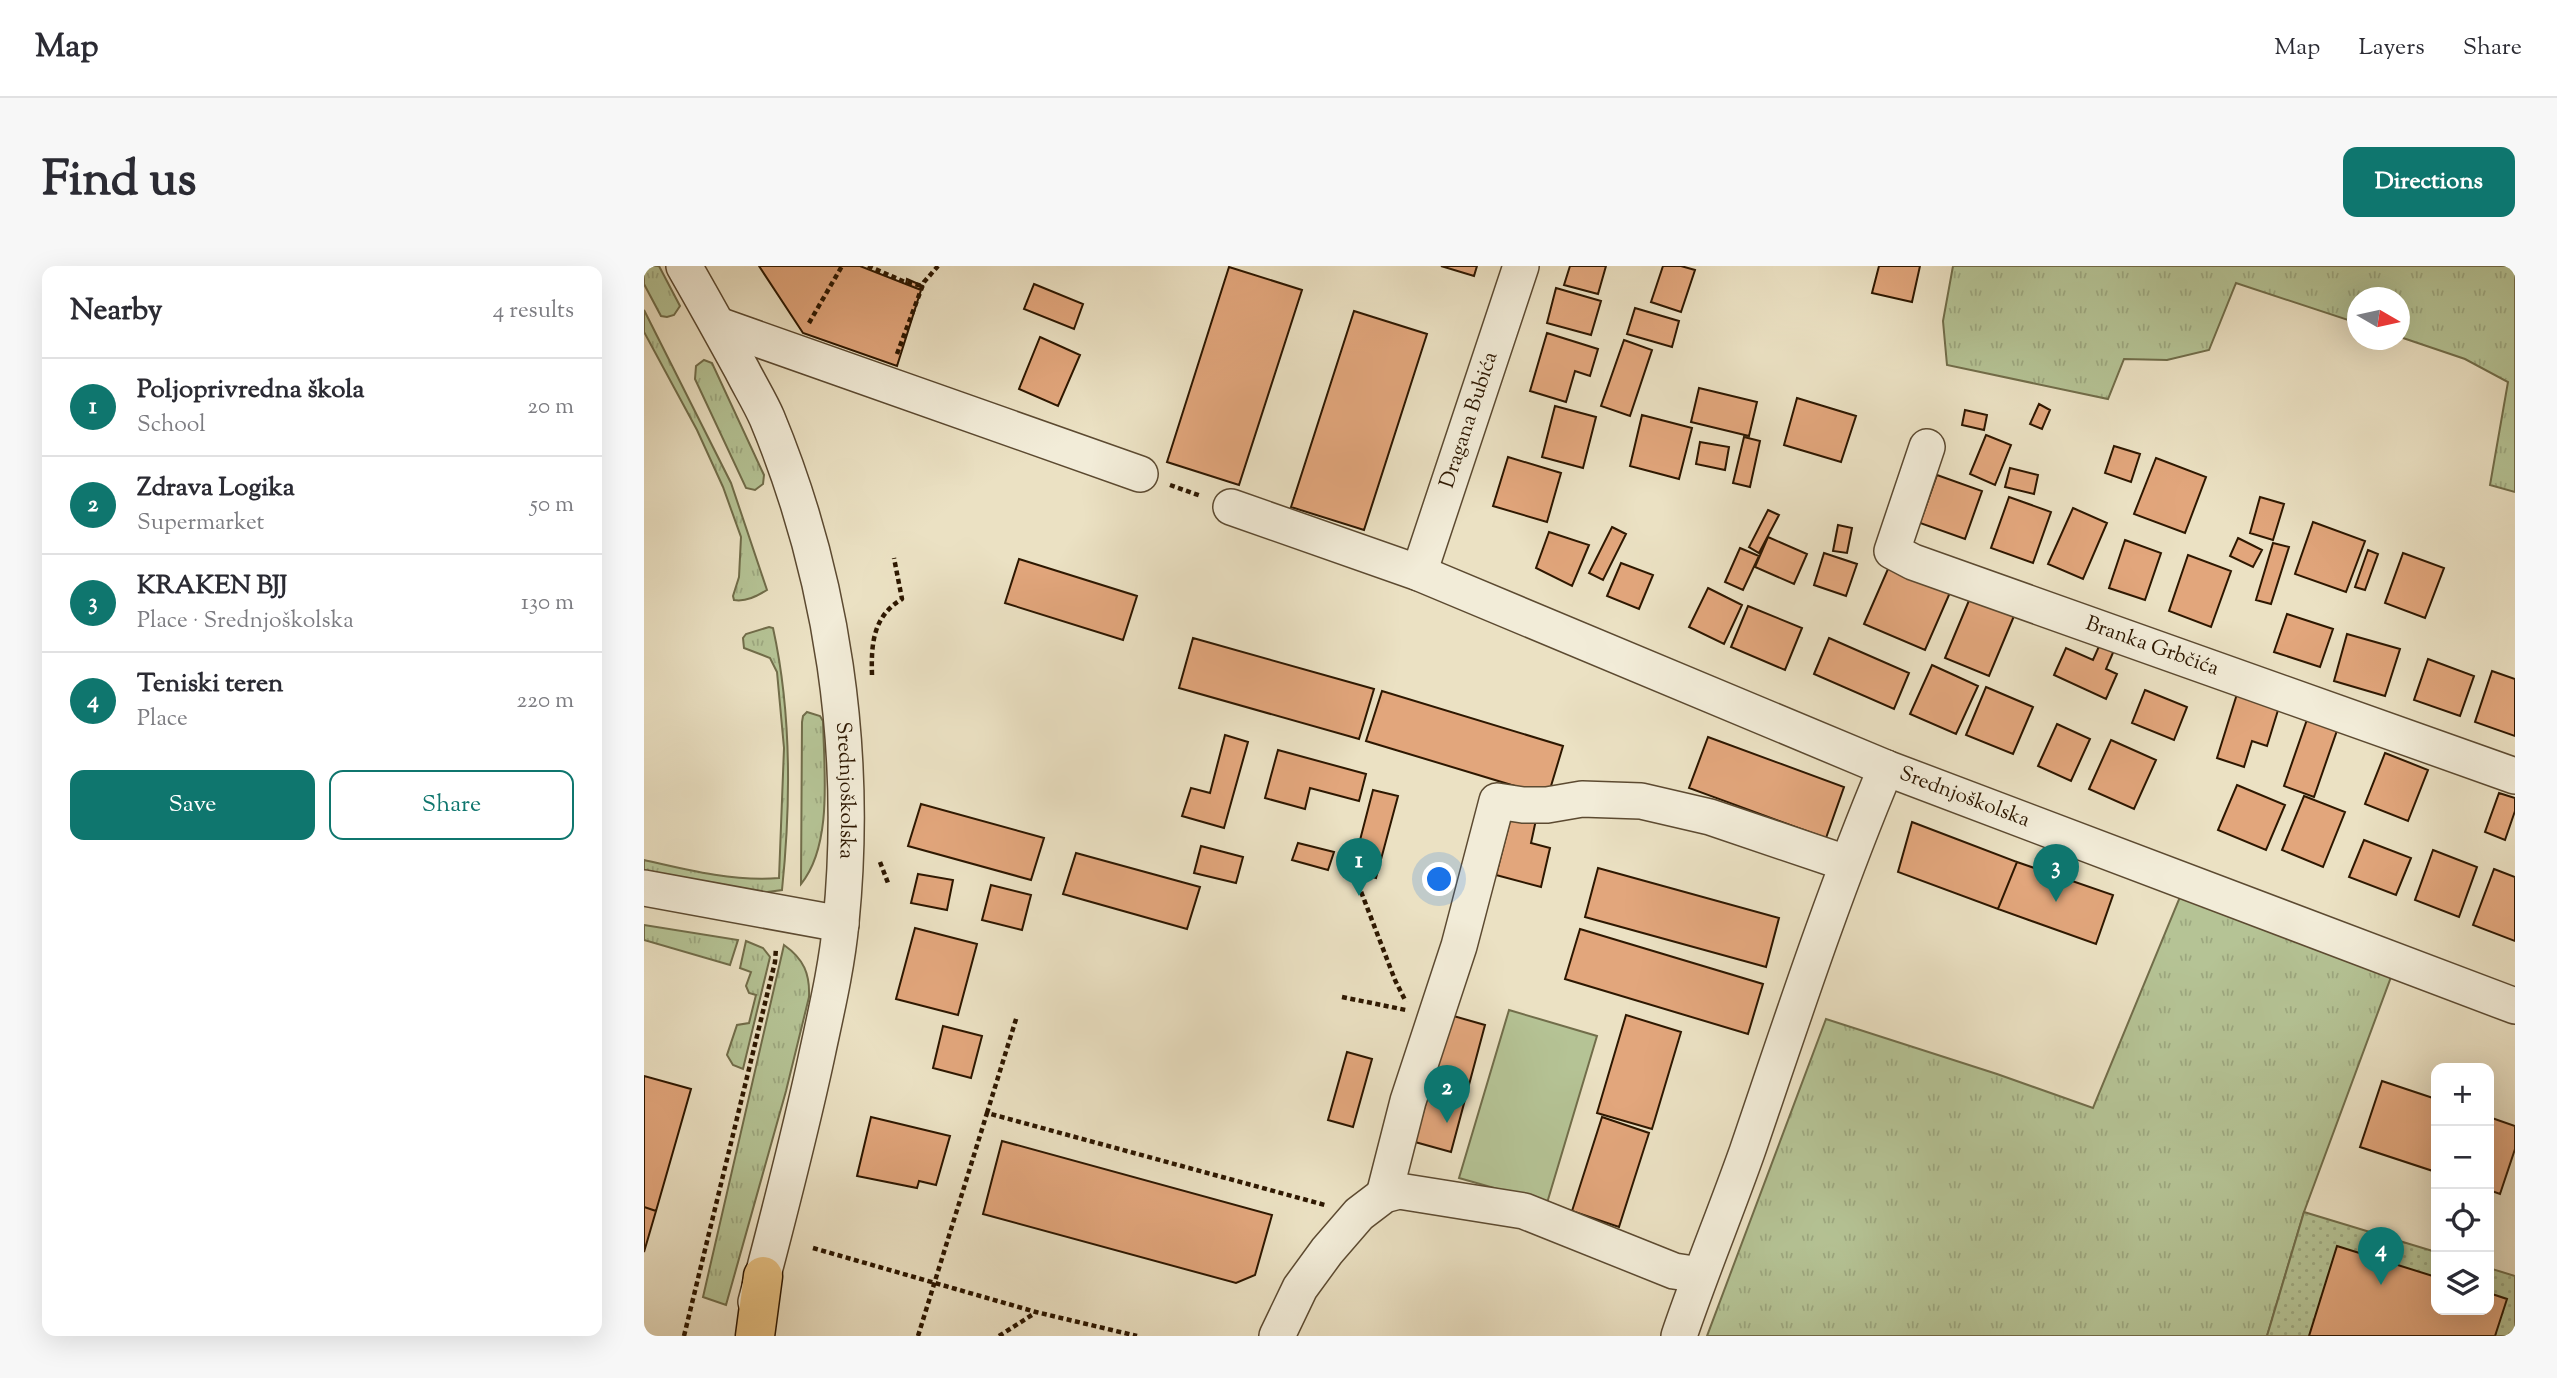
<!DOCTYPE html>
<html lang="en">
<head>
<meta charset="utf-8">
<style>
	:root { --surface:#fff; --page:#f7f7f7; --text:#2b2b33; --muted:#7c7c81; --line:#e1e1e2; --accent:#0f766e }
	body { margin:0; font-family:"Sorts Mill Goudy",serif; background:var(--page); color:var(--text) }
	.controls { position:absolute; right:21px; bottom:21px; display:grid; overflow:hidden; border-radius:14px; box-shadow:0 7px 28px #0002 }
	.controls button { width:63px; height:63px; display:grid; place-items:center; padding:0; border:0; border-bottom:2px solid var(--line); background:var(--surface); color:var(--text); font:35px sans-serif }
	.compass { position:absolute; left:1703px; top:21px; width:63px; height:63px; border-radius:50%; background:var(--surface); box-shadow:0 7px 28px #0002; rotate:99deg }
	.you { position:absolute; left:796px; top:614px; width:24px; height:24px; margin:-18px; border:5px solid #fff; border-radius:50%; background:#1a73e8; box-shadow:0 0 0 10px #1a73e833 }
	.badge { display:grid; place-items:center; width:46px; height:46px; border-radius:50%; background:var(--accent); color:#fff; font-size:23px; font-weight:700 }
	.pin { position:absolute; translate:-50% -58px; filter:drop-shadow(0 2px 4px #0008) }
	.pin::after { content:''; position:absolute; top:37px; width:24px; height:21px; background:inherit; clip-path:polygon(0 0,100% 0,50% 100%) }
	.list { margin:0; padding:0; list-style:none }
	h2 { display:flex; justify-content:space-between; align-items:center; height:91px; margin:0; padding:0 28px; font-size:30px }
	h2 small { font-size:23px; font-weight:400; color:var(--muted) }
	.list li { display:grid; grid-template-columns:46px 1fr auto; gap:21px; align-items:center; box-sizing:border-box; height:98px; padding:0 28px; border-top:2px solid var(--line) }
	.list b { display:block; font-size:26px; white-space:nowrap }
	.list p { margin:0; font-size:23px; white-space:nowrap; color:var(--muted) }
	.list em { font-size:23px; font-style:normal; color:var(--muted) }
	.actions { display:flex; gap:14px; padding:21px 28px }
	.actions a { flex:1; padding:16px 0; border:2px solid var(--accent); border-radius:14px; text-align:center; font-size:24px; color:var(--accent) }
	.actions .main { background:var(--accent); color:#fff }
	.icon { flex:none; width:38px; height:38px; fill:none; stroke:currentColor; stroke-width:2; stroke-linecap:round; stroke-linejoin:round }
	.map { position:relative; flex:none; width:1871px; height:1070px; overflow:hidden; border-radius:14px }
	header { display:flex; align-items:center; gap:42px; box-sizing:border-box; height:98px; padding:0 35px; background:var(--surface); border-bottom:2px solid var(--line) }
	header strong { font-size:33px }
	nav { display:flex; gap:38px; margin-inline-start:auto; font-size:24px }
	.intro { display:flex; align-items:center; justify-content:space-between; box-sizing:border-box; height:168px; padding:0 42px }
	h1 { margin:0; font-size:49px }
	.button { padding:18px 32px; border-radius:14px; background:var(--accent); color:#fff; font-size:24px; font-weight:700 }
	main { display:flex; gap:42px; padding:0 42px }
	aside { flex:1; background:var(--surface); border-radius:14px; box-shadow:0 7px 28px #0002 }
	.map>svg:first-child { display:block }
	.grass { fill:url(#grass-tufts); stroke:#716d4a; stroke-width:2 }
	.park { fill:url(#park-dots); stroke:#716d4a; stroke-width:2 }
	.pitch { fill:#b5c395; stroke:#716d4a; stroke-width:2 }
	.building { fill:#e2a67c; stroke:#2d1700; stroke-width:2 }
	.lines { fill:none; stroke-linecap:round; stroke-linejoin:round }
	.minor-casing { stroke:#5c4a31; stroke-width:38 }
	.major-casing { stroke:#2d1700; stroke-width:41 }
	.path { stroke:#2d1700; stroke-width:4.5; stroke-dasharray:5 3.5; stroke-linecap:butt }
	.minor { stroke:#f2ecd8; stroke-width:35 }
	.major { stroke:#e6c082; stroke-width:38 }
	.labels { text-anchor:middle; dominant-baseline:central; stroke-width:6; stroke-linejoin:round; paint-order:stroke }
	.street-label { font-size:21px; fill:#2d1700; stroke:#f2ecd8 }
</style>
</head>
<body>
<header>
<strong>Map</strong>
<nav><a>Map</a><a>Layers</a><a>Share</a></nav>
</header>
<div class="intro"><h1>Find us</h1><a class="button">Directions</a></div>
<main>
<aside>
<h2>Nearby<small>4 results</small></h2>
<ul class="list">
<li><span class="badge">1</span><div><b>Poljoprivredna škola</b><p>School</p></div><em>20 m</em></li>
<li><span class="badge">2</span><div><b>Zdrava Logika</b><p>Supermarket</p></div><em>50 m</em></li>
<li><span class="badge">3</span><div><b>KRAKEN BJJ</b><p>Place · Srednjoškolska</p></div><em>130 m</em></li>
<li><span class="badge">4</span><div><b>Teniski teren</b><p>Place</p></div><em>220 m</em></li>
</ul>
<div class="actions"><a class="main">Save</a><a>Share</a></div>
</aside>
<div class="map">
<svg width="1871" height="1070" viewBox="0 0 1871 1070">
	<defs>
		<pattern id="grass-tufts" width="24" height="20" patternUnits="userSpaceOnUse" patternTransform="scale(1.75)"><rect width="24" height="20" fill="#b5c395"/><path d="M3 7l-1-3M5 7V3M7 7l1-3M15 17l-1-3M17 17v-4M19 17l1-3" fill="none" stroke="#9ca77f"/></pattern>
		<pattern id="park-dots" width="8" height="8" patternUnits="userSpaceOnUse" patternTransform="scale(1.75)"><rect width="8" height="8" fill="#b5c395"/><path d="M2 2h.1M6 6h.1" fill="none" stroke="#9ca77f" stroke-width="1.8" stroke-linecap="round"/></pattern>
	</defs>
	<rect width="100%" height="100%" fill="#ebe1c3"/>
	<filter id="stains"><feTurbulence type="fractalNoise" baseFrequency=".00286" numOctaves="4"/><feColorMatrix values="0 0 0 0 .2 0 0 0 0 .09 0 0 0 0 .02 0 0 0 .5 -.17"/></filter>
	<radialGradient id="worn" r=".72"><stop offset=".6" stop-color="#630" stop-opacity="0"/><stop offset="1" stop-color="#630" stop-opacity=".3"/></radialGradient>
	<path class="grass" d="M0,0H15L36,40L30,49L23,51L17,50L0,18Z
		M1309,0H1871V226L1846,219L1864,116L1821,93L1756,71V32H1714L1713,57L1592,17L1565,84L1523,94L1480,93L1464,133L1303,99L1299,55Z
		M0,44L87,217L123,324C113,330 102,336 90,334L89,330L95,311L97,271L79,221L53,164L0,66Z
		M60,94L68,97L120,209L119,218L111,224L102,222L51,113L52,100Z
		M125,361L129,362C148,448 147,537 138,624L116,627L0,608V594C43,604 91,616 135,612L140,482L133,406L126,392L100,382L99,372L102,368Z
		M163,446L176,450L179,455C180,504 189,579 157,618L158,456L159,450Z
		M1538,626L1747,711L1660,946L1623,1070H1063L1182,753L1353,808L1449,842Z
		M0,659L94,674L86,699L0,674Z
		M102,675L119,682L126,691L99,803L89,799L83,789L93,759L105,757L112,729L105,727L102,720L107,706L96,702Z
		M140,679C160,693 166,708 165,731L142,825L82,1039L59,1031Z"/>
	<path class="park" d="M1660,946L1792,986V1044H1845V1002L1871,1010V1070H1623Z"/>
	<path class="pitch" d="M865,744L953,770L903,937L815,912Z"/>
	<path class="building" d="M115,0H216L277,24L253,100L159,67Z
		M797,0H833L830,10Z
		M926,0H962L954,28L920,19Z
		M1019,0H1037L1051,4L1037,46L1007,36Z
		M1235,0H1276L1268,36L1228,27Z
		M585,1L658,24L595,219L523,196Z
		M263,13L279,20L277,24L262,18Z
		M390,18L439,38L430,63L380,43Z
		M912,22L957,35L947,69L903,57Z
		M991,42L1035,55L1028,81L983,68Z
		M710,45L783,68L720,264L647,241Z
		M903,67L954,83L946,110L931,105L922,136L886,125Z
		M396,71L436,89L414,140L375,123Z
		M980,74L1008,84L986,150L957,140Z
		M1055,122L1113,136L1105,170L1047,156Z
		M1153,132L1212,150L1197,196L1140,179Z
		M1395,138L1406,144L1398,163L1386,158Z
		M911,140L952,151L939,202L898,191Z
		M1321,144L1343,149L1340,164L1318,159Z
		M998,149L1048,162L1035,213L986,200Z
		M1342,169L1367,179L1351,219L1326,208Z
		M1100,171L1116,175L1106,221L1089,217Z
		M1056,176L1085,181L1081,204L1052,198Z
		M1470,180L1496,188L1487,216L1461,207Z
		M864,191L917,207L903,256L849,240Z
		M1512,192L1562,211L1541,267L1490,248Z
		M1366,202L1394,209L1390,228L1361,221Z
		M1293,209L1338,225L1321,273L1276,257Z
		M1365,231L1407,246L1389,297L1347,282Z
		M1616,231L1640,238L1629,274L1606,267Z
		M1429,242L1463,257L1439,313L1404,298Z
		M1124,244L1135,249L1115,287L1105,281Z
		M1669,256L1721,275L1702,326L1651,308Z
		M1194,259L1208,262L1203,287L1189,285Z
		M968,261L982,268L959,314L945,307Z
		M905,266L945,279L928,320L892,302Z
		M1124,271L1163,288L1150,318L1111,301Z
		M1594,272L1618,284L1609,301L1586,290Z
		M1481,274L1517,287L1501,334L1465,322Z
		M1629,277L1645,281L1627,338L1612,334Z
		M1096,282L1115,290L1099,324L1081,316Z
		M1724,284L1734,288L1721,324L1711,321Z
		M1180,287L1213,298L1202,330L1170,319Z
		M1759,287L1800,302L1781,352L1741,337Z
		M1544,289L1587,305L1567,361L1525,345Z
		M375,293L493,330L479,374L361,337Z
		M1247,296L1308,322L1281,384L1220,358Z
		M977,297L1009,309L995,343L963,330Z
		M1064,322L1098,339L1080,378L1045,361Z
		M1326,332L1370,350L1345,410L1301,392Z
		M1104,340L1158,362L1141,404L1087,381Z
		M1643,348L1689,363L1676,401L1630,386Z
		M1703,368L1756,383L1741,430L1690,415Z
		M1460,369L1474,375L1462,403L1473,408L1462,433L1410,409L1422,382L1449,394Z
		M549,372L730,423L715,473L535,422Z
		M1185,372L1265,407L1250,443L1170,408Z
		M1784,393L1830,410L1816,450L1770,434Z
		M1288,399L1334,420L1312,468L1266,448Z
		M1848,405L1871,413V470L1831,456Z
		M1342,421L1389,441L1369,488L1322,469Z
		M1501,424L1543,441L1530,474L1488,457Z
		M738,425L919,480L904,530L722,475Z
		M1593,428L1635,441L1623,480L1608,475L1600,501L1573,492Z
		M1667,442L1697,453L1670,531L1640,520Z
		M1413,458L1446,473L1427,515L1394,500Z
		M581,469L604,476L580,562L538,550L547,522L566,527Z
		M1064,471L1200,521L1182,572L1045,522Z
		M1467,474L1512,494L1490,543L1445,523Z
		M634,484L722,508L715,535L666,522L661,543L621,532Z
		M1741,487L1784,504L1764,555L1721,538Z
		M1593,519L1641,539L1622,584L1574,564Z
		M729,524L754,530L732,612L708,605Z
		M1855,527L1871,532V545L1861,574L1841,566Z
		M1660,530L1701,546L1679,601L1638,584Z
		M277,538L400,572L387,614L264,580Z
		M869,543L893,549L887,577L906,582L897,621L852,609Z
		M1268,556L1373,596L1354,643L1254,606Z
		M1720,574L1767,592L1752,629L1705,611Z
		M654,577L690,586L684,604L648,594Z
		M557,580L599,591L592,617L550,607Z
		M1789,584L1833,601L1815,651L1771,634Z
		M432,587L556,621L543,663L419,628Z
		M1373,596L1469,629L1452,678L1354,643Z
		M954,602L1135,652L1122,701L941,651Z
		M1850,603L1871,611V675L1829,659Z
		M274,608L309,614L303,644L267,637Z
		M347,619L387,629L378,664L338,654Z
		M271,662L333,678L314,749L252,733Z
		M936,663L1119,718L1104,768L921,713Z
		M806,749L841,759L807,886L771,876Z
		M982,749L1037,766L1008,863L953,847Z
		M299,760L338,770L327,812L289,802Z
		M703,786L728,793L709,861L684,854Z
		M0,810L47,823L12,945L0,941Z
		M1738,815L1792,833V906L1716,881Z
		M227,851L306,870L292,919L275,915L273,922L213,910Z
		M958,851L1005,867L975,961L928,945Z
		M1845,851L1871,860V883L1856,928L1845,924Z
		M358,875L628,949L611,1009L592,1017L339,948Z
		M0,941L12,945L0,986Z
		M1693,980L1792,1011V1044H1845V1027L1863,1033L1851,1070H1665Z"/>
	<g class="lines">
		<defs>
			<g id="minor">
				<path id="s1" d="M40,0C60,35 79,69 98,104C106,120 116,136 123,152C189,311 214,485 197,656C193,699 183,742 174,784C156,869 134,952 112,1036"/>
				<path d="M74,59L496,208"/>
				<path id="s2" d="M1283,181L1248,285L1269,296L1871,510"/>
				<path id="s3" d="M587,241L775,307L1242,502L1871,740"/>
				<path id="s4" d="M775,307L877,0"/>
				<path d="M0,622L197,658"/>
				<path d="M740,929L764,835L815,680L853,535L879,539H903L938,533L997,535L1066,551L1202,597"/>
				<path d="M633,1070L656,1022L683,985L715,948L740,929L755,925L880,945L1030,1005L1056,1009"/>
				<path d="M1035,1070C1056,1008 1081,948 1103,886C1147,757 1189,628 1242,502"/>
			</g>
			<path id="major" d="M111,1070L119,1010"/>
		</defs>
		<use href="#minor" class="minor-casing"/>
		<use href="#major" class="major-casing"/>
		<path class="path" d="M224,0L261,16L279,20
			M165,57L198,0
			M253,88L280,16L294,0
			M526,219L557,230
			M228,409C227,378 229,350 258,333L250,292
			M236,596L244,617
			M711,610L751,714L762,736
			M698,731L762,744
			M343,847L373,750
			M169,982L392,1046L493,1070
			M40,1070L131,696L132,682
			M274,1070L343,847L681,939
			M355,1070L391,1047"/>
		<use href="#minor" class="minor"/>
		<use href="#major" class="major"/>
	</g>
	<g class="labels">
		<g class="street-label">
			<text stroke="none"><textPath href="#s4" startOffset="161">Dragana Bubića</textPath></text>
			<text stroke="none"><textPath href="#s2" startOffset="387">Branka Grbčića</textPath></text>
			<text stroke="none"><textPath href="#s1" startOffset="556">Srednjoškolska</textPath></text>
			<text stroke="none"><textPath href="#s3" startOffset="789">Srednjoškolska</textPath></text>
		</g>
	</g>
	<rect width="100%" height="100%" filter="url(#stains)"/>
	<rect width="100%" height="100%" fill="url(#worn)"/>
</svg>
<div class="controls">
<button>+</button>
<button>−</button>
<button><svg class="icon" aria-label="locate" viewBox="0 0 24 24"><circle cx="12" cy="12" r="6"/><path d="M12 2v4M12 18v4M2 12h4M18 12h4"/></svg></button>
<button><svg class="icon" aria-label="layers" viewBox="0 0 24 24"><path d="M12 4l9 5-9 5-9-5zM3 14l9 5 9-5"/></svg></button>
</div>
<svg class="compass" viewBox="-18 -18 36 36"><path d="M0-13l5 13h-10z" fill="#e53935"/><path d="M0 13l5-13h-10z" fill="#7c7c81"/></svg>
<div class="you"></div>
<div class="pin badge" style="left:715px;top:630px">1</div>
<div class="pin badge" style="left:803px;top:857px">2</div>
<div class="pin badge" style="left:1412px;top:636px">3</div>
<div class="pin badge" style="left:1737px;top:1019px">4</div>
</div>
</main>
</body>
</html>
